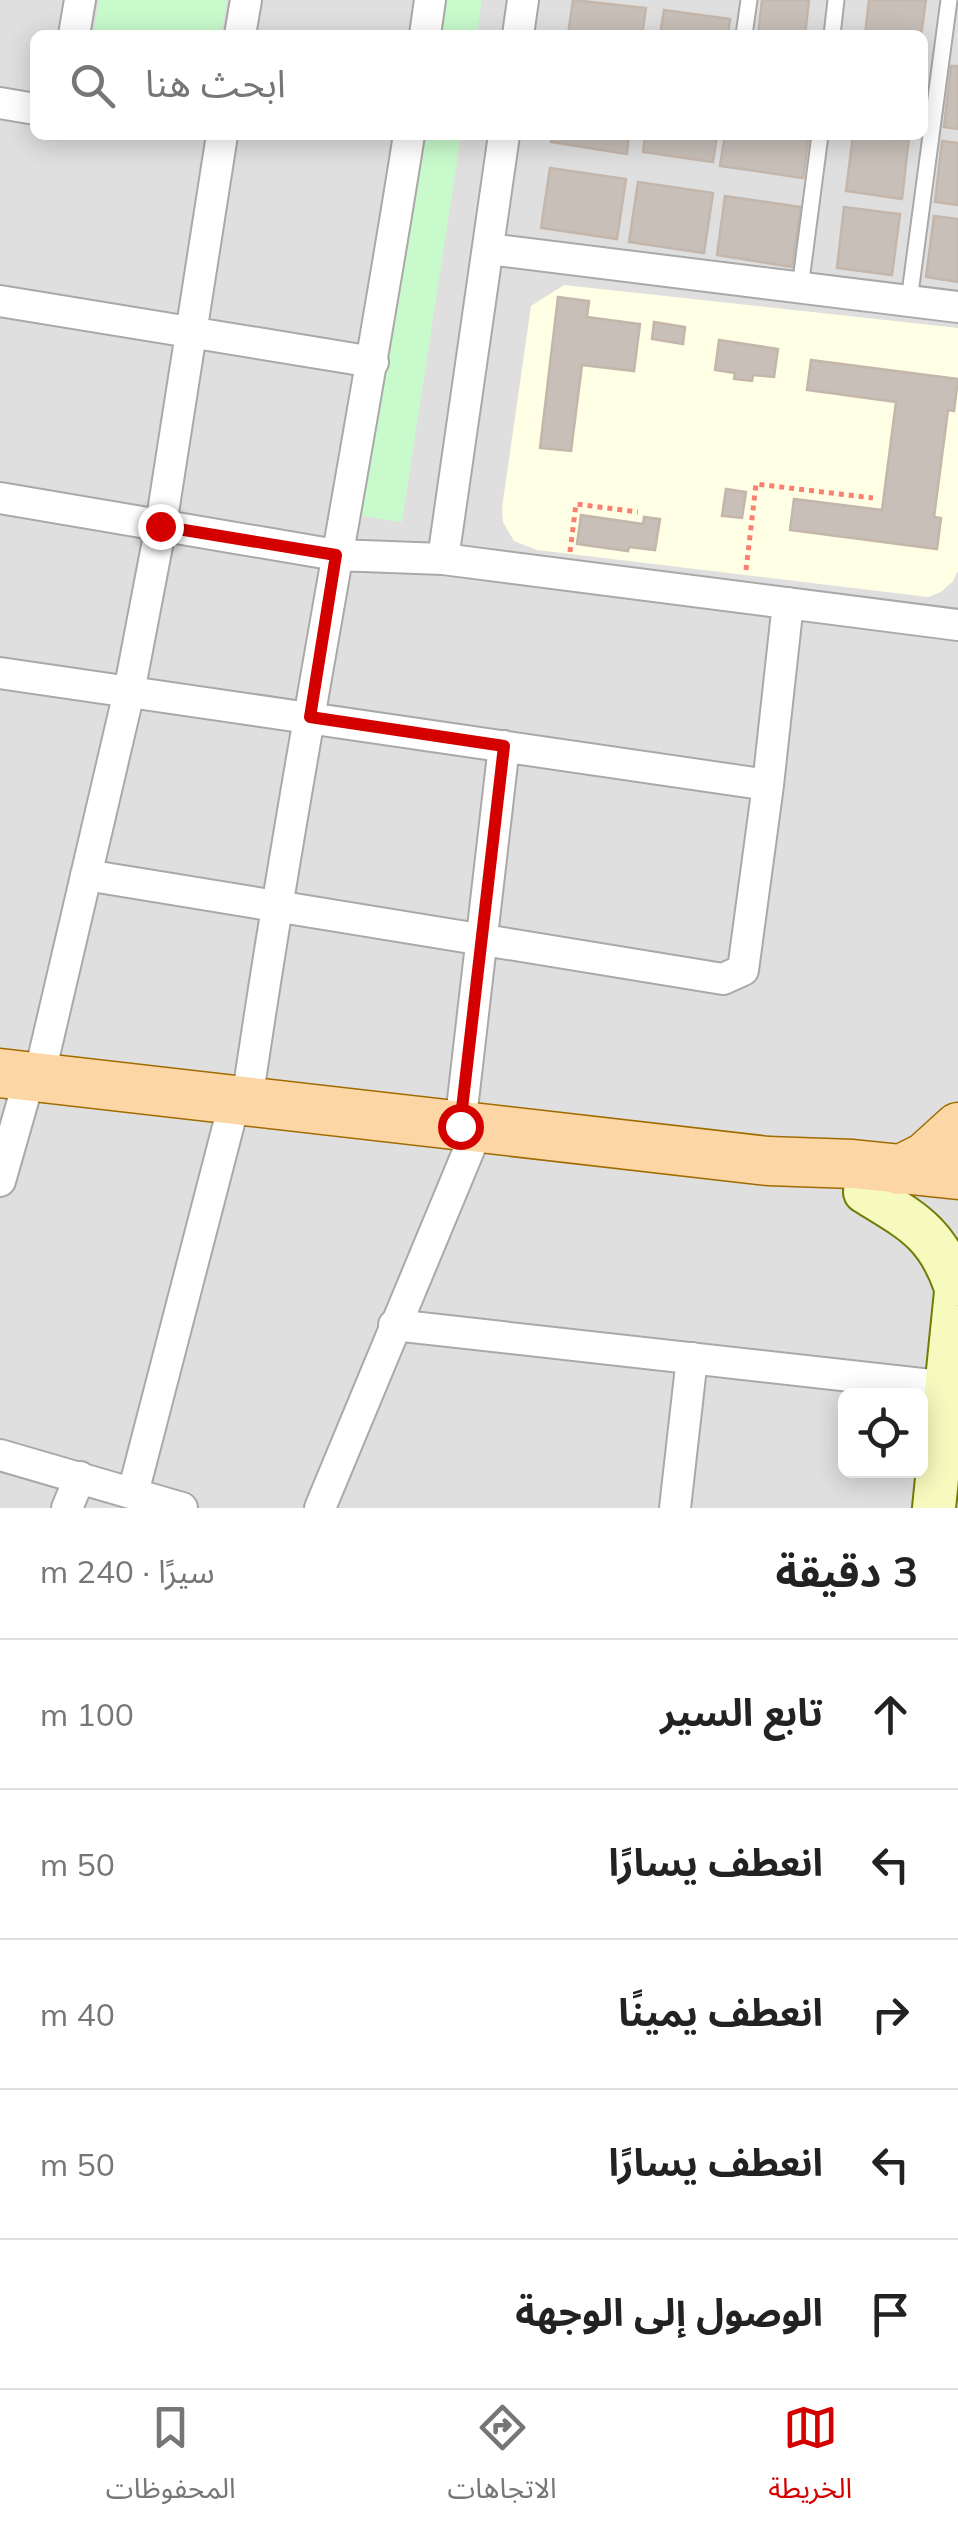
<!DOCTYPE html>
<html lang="ar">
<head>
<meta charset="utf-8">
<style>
	:root { --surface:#fff; --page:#f2f2f2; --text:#222; --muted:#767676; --line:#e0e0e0; --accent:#d40000 }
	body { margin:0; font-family:Mulish,"Noto Sans Arabic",sans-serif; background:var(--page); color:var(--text); direction:rtl }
	.controls { position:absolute; right:30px; bottom:30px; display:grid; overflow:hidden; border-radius:15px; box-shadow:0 5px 25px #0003 }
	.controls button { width:90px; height:90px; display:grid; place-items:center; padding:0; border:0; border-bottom:2px solid var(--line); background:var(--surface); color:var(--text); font:50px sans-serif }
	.stop { position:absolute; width:30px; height:30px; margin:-22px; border:8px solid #d40000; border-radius:50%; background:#fff }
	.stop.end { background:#d40000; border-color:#fff; box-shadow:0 2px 10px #0008 }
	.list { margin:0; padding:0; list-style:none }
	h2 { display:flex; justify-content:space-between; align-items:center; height:130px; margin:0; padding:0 40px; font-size:42px }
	h2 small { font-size:32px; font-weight:400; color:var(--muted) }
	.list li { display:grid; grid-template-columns:65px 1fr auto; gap:30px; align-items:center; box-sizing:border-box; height:150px; padding:0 40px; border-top:2px solid var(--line) }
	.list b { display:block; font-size:38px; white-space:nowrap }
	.list em { font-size:32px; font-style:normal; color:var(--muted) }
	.icon { flex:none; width:55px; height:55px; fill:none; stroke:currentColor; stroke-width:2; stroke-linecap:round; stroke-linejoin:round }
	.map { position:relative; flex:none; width:958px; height:1508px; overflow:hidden; direction:ltr }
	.search { position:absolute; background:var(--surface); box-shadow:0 5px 25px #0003; left:30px; right:30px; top:30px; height:110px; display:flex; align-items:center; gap:25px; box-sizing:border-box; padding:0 35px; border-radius:15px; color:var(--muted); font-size:38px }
	.sheet { height:880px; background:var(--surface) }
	nav { display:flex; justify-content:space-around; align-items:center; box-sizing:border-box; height:140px; border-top:2px solid var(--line); background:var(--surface); font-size:28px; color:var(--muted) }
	nav a { display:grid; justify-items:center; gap:5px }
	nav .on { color:var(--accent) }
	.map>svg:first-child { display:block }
	.residential { fill:#e0dfdf; fill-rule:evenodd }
	.education { fill:#ffffe5 }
	.park { fill:#c8facc }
	.building { fill:#c7bfb8; stroke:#c4b6ab; stroke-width:2.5 }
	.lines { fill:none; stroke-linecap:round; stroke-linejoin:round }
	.lane-casing { stroke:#a9a9a9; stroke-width:19 }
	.street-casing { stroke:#a9a9a9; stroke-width:34 }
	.secondary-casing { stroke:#707d05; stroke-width:46 }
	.primary-casing { stroke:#a06b00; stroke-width:51 }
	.path { stroke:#fa8072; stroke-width:5; stroke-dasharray:5 5; stroke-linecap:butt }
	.lane { stroke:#fff; stroke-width:15 }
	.street { stroke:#fff; stroke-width:30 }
	.secondary { stroke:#f7fabf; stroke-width:42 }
	.primary { stroke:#fcd6a4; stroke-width:48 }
	.route { stroke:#d40000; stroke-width:12 }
</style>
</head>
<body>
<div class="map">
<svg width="958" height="1508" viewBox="0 0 958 1508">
	<rect width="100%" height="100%" fill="#f2efe9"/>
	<path class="residential" d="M0,0H958V1508H0ZM35,35H923V135H35ZM846,1396H920V1470H846Z"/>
	<path class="education" d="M564,285L958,328V571L953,581L941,592L928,597L537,550L514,541L503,522L502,508L531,306Z"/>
	<path class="park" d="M99,0H227L221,35H93Z
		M442,0H482L477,35H436Z
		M421,135H461L402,522L362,516Z"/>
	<path class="building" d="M573,0L646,8L642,35H568Z
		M762,0H809L805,35H758Z
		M869,0H926L921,35H865Z
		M664,10L730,19L728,35H660Z
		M951,66H958V129L944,127Z
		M552,135H629L627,154L551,142Z
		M645,135H717L713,162L643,152Z
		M725,135H809L803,178L720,166Z
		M853,135L909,137L902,199L846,191Z
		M942,141L958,143V205L935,202Z
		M550,168L626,179L617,239L541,228Z
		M638,182L713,193L704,253L629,242Z
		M725,196L801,207L792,267L717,255Z
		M844,207L900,214L892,275L837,268Z
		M934,216L958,219V282L926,277Z
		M558,297L589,301L587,317L640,324L634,371L582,365L571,451L540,448Z
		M654,322L685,327L683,344L652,339Z
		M719,340L778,349L774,377L753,375L752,381L734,379L735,373L715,370Z
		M811,360L958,379L954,411L948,410L934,517L941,518L937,549L790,530L794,499L882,510L896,402L807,390Z
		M726,489L746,492L742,518L722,516Z
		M581,515L643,524L644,517L660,519L655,550L629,547L628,551L577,544Z"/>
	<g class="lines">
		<defs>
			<path id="lane" d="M744,35L749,0
				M832,35L836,0
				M800,288L820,135
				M909,301L949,0"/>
			<path id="street" d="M74,35L80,0
				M240,35L246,0
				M425,35L430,0
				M518,35L523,0
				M0,103L35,109
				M488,249L958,307
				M0,301L373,362
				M0,498L336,555L443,559L958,625
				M443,559L504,135
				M0,673L768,785
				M86,875L723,979L743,970L768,785L788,603
				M39,1077L129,692L161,525L222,135
				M247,1101C294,778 358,458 409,135
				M460,1126L504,746
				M0,1181L30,1076
				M394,1325L949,1387
				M0,1455L182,1508
				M133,1493L235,1100
				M67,1508L80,1477
				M320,1508L478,1128
				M675,1508L692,1358"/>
			<path id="secondary" d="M865,1192C910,1220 936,1231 955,1285
				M934,1508L958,1272"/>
			<path id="primary" d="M0,1073L768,1161L853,1164L958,1175
				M899,1170L925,1157L958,1127"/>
		</defs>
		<use href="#lane" class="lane-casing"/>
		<use href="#street" class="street-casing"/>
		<use href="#secondary" class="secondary-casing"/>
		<use href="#primary" class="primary-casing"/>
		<path class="path" d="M570,552L576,504L638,512
			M746,570L756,484L873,498"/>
		<use href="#lane" class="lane"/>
		<use href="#street" class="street"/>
		<use href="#secondary" class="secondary"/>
		<use href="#primary" class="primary"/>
	</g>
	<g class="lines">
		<path class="route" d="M160,526L336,555L310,717L504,746L460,1126"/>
	</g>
</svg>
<div class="controls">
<button><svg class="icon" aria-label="locate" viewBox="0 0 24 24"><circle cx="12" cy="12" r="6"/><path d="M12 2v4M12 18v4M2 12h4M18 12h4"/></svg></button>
</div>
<div class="stop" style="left:460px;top:1126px"></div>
<div class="stop end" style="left:160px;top:526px"></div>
<div class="search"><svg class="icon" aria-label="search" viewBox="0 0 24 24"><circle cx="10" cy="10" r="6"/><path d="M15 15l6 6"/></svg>ابحث هنا</div>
</div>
<section class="sheet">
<h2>3 دقيقة<small>سيرًا · 240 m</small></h2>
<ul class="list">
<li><svg class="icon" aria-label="ahead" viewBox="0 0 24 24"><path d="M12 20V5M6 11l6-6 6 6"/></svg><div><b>تابع السير</b></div><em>100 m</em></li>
<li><svg class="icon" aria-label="left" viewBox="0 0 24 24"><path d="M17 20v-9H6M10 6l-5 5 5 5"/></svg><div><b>انعطف يسارًا</b></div><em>50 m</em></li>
<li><svg class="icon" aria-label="right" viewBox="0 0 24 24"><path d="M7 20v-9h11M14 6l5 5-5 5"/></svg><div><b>انعطف يمينًا</b></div><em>40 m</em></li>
<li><svg class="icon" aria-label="left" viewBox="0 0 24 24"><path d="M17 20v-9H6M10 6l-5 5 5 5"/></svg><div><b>انعطف يسارًا</b></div><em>50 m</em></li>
<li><svg class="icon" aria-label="arrive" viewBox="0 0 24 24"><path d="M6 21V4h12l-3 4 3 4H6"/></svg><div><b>الوصول إلى الوجهة</b></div></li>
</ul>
</section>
<nav>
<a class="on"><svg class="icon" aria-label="map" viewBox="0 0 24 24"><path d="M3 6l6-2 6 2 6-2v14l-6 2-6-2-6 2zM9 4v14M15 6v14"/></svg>الخريطة</a>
<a><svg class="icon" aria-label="directions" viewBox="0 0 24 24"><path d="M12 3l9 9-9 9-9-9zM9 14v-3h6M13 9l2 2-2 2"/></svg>الاتجاهات</a>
<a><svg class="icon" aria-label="saved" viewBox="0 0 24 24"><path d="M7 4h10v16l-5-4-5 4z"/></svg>المحفوظات</a>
</nav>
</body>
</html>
